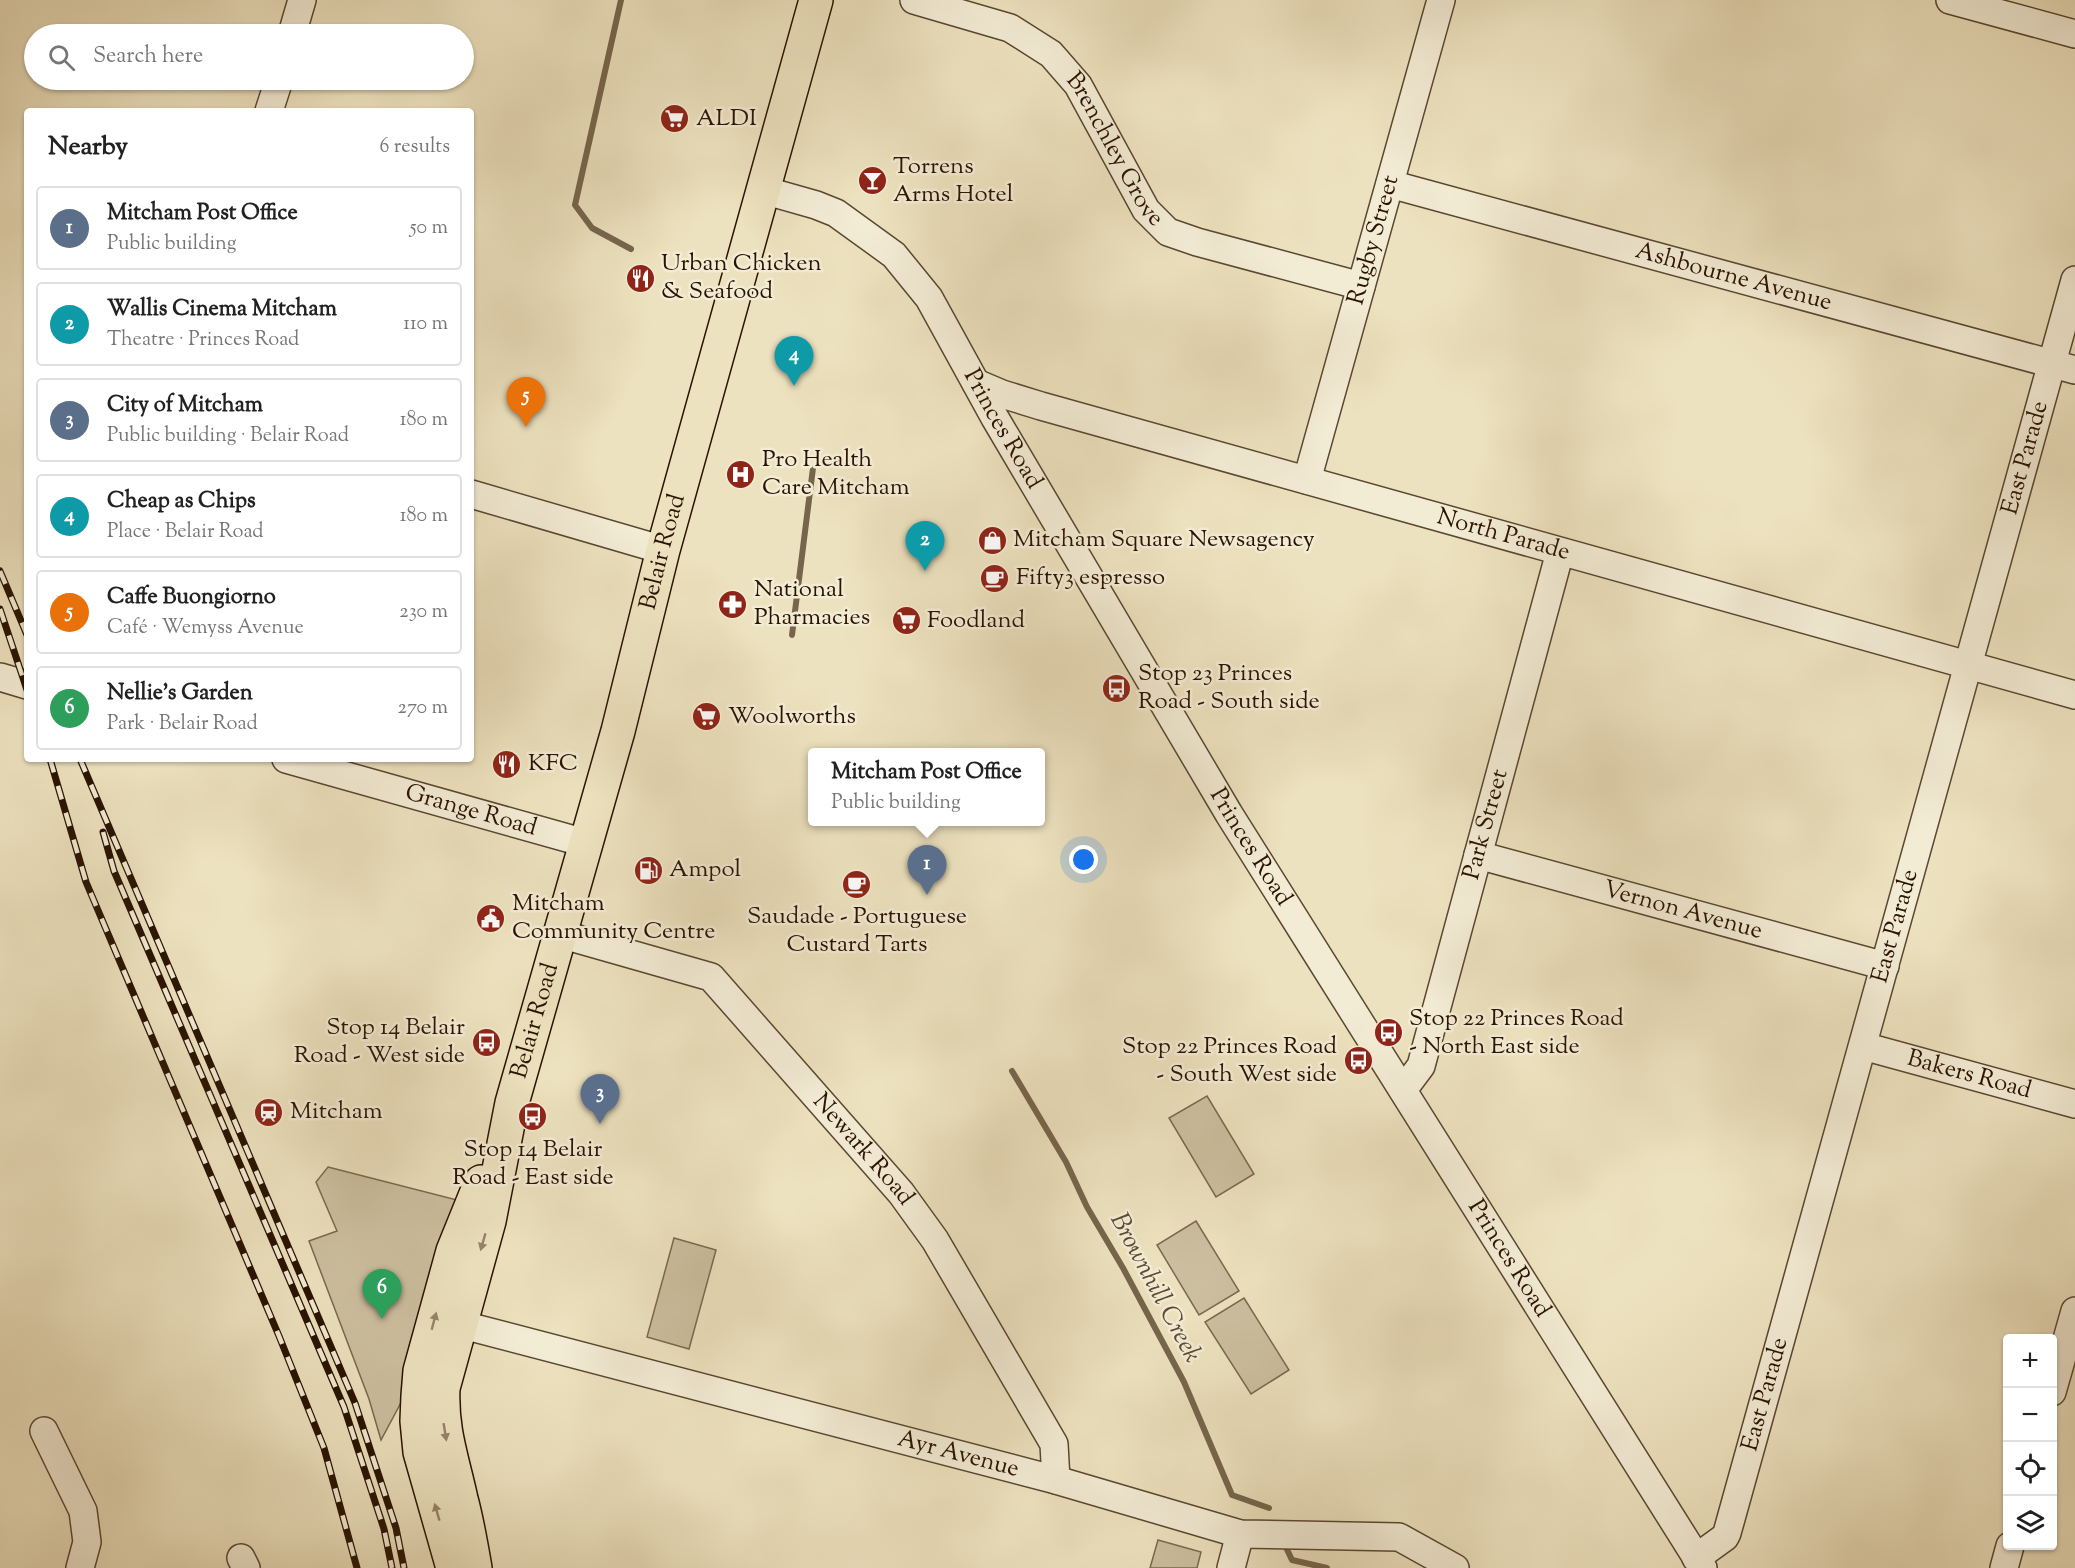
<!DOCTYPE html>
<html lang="en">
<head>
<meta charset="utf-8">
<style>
	:root { --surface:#fff; --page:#f6f6f6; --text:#222; --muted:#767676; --line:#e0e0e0; --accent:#0b8043 }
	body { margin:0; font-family:"Sorts Mill Goudy",serif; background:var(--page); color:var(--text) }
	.controls { position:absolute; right:18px; bottom:18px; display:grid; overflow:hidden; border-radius:6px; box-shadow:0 2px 4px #0004 }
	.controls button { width:54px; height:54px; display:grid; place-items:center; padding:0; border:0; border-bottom:2px solid var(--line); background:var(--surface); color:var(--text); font:30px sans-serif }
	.you { position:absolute; left:1084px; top:860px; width:21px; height:21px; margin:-15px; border:4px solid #fff; border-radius:50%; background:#1a73e8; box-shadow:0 0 0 9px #1a73e833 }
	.badge { display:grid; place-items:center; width:39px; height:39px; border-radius:50%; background:var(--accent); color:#fff; font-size:20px; font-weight:700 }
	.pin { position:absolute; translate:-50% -50px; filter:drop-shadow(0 2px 3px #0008) }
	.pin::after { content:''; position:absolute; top:32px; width:21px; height:18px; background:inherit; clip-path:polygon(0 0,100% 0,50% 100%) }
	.popup { position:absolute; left:808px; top:748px; width:237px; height:78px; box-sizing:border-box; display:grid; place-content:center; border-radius:6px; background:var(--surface); filter:drop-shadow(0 2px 4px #0005); font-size:20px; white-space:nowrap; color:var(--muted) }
	.popup b { font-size:22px; color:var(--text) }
	.popup::after { content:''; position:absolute; left:50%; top:100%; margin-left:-12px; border:12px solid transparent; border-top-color:var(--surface) }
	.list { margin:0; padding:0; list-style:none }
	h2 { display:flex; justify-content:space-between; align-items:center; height:78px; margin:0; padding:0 24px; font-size:26px }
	h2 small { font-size:20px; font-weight:400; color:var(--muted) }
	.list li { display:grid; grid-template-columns:39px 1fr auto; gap:18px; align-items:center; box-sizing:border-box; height:84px; margin:0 12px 12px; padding:0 12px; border:2px solid var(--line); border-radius:6px }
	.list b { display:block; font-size:22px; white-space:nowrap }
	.list p { margin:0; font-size:20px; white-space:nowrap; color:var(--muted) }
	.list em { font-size:20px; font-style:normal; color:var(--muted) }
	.icon { flex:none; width:33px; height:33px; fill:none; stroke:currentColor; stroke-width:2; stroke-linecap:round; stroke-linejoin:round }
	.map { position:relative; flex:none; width:2075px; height:1568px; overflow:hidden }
	.search { position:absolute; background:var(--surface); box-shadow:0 2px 4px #0004; left:24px; top:24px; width:450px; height:66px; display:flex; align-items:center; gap:15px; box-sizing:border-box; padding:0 21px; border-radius:33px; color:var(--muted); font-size:22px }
	.panel { position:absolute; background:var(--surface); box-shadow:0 2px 4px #0004; left:24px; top:108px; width:450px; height:654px; border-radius:6px }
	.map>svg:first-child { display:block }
	.green { fill:#ccbf9f; stroke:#7a6950; stroke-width:1.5 }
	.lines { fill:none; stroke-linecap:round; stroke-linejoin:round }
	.stream { stroke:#76654c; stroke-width:6 }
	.minor-casing { stroke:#5a4730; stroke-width:30 }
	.major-casing { stroke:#291301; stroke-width:36 }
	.minor { stroke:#f3ecd5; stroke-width:27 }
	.major { stroke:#ede2bf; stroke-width:33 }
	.rail-casing { stroke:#291301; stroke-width:7 }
	.rail { stroke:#f3ecd5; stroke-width:4.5; stroke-dasharray:14; stroke-linecap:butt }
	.oneway { fill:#95856a }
	.labels { text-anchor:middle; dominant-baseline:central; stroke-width:5; stroke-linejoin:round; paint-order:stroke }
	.poi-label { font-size:24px; fill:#291301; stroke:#f3ecd5; text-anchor:start }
	.street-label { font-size:24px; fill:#291301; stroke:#f3ecd5 }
	.water-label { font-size:26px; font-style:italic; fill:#5d4a33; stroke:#f3ecd5 }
</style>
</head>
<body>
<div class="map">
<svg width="2075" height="1568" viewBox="0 0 2075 1568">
	<rect width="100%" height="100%" fill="#ede2bf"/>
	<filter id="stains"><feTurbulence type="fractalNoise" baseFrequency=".00333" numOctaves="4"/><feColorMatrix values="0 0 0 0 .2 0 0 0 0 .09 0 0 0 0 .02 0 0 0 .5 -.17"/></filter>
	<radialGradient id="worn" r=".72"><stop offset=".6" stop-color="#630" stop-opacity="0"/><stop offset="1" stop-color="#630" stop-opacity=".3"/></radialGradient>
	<path class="green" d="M1207,1096L1254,1174L1216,1197L1169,1118Z
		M328,1167L457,1200L404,1397L381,1440L369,1399L309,1241L337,1231L316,1182Z
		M1196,1221L1239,1291L1199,1315L1157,1245Z
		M674,1238L716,1250L689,1349L647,1337Z
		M1244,1298L1289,1370L1251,1394L1205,1322Z
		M1158,1540L1201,1552L1197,1568H1150Z"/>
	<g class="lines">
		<path class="stream" d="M621,0L575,205L592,228L631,249
			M792,635L813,468
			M1012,1071L1066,1162L1087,1207L1123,1268L1184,1382L1232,1495L1269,1508
			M1283,1541L1292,1560L1327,1568"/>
		<defs>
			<g id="minor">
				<path id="s1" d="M914,0L1010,28L1051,54L1078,85L1146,210L1168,232L1197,242L1361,286"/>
				<path d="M1950,0L2075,34"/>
				<path d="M292,34L302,0"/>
				<path d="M269,111L279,80"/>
				<path id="s2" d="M1390,184L2075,370"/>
				<path id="s3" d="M763,190L816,205L836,213L894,255L929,298L995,418L1229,814L1703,1568"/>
				<path id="s4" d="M976,383L1002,394L1041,406L2075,695"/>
				<path id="s5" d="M1307,480L1441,0"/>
				<path d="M471,494L663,550"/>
				<path d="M0,677L27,685"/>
				<path id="s6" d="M286,759L585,843"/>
				<path id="s7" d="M1478,855L1885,966"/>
				<path id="s8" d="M560,934L711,977L901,1193L935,1240L1054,1444L1056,1480"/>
				<path id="s9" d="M1863,1046L2075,1104"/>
				<path id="s10" d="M1403,1090L1421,1066L1560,552"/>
				<path id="s11" d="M459,1324L1056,1480L1240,1534L1399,1537L1455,1568"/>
				<path d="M2052,1392L2075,1311"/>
				<path d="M44,1431L83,1511L87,1542L80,1568"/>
				<path d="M241,1558L246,1568"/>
				<path id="s12" d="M1696,1558L1725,1537L1727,1533L2075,280"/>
				<path d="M1231,1568L1240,1534"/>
				<path d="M2004,1568L2010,1546"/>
			</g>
			<g id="major">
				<path d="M453,1568L420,1452L417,1421L418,1396L420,1371L453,1251L481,1182"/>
				<path id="s13" d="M475,1568C471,1545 467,1521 461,1499C452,1458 441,1430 443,1388L489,1221L512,1103L618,731L663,550L816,0"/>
			</g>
		</defs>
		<use href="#minor" class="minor-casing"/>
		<use href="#major" class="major-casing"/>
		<use href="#minor" class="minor"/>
		<use href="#major" class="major"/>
		<defs>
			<path id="rail" d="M0,571L27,635
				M0,609L27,690
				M50,759L86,882L279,1336L324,1448L357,1568
				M80,759L355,1403L396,1528L404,1568
				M103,832L114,871L344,1407L384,1529L392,1568"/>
		</defs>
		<use href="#rail" class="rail-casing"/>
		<use href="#rail" class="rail"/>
	</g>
	<defs><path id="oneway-solid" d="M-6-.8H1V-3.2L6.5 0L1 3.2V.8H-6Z" transform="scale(1.5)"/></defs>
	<g class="oneway">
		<use href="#oneway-solid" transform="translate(483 1242) rotate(106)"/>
		<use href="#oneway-solid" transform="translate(434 1321) rotate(-75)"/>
		<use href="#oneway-solid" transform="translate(445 1432) rotate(81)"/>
		<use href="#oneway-solid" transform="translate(437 1512) rotate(-106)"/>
	</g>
	<defs>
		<symbol id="supermarket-disc" viewBox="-11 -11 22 22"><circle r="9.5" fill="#8f2418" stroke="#f3ecd5"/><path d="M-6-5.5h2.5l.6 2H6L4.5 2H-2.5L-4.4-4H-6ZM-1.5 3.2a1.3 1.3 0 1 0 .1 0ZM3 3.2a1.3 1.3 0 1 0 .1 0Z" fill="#fff"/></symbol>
		<symbol id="bar-disc" viewBox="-11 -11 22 22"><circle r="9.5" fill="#8f2418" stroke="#f3ecd5"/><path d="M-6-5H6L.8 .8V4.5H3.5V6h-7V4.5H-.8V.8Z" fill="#fff"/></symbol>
		<symbol id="restaurant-disc" viewBox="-11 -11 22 22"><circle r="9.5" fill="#8f2418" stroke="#f3ecd5"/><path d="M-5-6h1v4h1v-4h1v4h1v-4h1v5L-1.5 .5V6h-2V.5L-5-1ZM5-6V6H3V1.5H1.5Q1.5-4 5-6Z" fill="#fff"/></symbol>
		<symbol id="hospital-disc" viewBox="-11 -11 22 22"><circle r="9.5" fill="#8f2418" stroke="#f3ecd5"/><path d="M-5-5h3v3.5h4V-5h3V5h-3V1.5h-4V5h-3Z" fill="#fff"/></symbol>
		<symbol id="shop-disc" viewBox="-11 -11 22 22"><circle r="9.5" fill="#8f2418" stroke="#f3ecd5"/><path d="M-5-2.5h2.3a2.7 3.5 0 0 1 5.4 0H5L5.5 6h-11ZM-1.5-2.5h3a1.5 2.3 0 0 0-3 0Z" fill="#fff"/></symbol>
		<symbol id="cafe-disc" viewBox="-11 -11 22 22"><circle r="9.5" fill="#8f2418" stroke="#f3ecd5"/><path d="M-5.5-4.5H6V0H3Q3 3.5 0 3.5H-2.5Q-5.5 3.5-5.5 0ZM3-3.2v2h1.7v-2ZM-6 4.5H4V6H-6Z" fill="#fff"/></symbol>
		<symbol id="pharmacy-disc" viewBox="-11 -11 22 22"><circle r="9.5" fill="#8f2418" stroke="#f3ecd5"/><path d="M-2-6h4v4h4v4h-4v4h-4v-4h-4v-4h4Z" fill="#fff"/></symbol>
		<symbol id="bus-disc" viewBox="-11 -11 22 22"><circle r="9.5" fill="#8f2418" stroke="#f3ecd5"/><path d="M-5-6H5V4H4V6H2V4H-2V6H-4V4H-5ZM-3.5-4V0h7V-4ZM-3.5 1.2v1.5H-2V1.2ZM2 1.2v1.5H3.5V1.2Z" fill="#fff"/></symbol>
		<symbol id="fuel-disc" viewBox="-11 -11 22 22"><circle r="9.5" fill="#8f2418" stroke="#f3ecd5"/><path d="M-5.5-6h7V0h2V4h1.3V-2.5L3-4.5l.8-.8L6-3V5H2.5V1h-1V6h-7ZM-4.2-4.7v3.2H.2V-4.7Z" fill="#fff"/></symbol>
		<symbol id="civic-disc" viewBox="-11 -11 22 22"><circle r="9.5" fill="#8f2418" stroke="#f3ecd5"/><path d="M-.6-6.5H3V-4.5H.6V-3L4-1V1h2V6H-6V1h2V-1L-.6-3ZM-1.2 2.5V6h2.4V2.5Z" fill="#fff"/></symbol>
		<symbol id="station-disc" viewBox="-11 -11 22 22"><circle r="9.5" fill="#8f2418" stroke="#f3ecd5"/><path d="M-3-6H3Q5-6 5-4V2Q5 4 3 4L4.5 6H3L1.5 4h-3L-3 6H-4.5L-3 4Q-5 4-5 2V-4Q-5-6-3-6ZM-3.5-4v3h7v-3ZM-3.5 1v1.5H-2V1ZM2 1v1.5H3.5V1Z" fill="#fff"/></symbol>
	</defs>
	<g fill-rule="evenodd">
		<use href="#supermarket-disc" x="658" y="102" width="33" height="33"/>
		<use href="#bar-disc" x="856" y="164" width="33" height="33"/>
		<use href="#restaurant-disc" x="624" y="262" width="33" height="33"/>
		<use href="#hospital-disc" x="724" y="458" width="33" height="33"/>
		<use href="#shop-disc" x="976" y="524" width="33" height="33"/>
		<use href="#cafe-disc" x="978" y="562" width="33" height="33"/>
		<use href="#pharmacy-disc" x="716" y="588" width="33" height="33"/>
		<use href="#supermarket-disc" x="890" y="604" width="33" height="33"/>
		<use href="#bus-disc" x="1100" y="672" width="33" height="33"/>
		<use href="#supermarket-disc" x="690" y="700" width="33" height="33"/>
		<use href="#restaurant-disc" x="490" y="748" width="33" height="33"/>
		<use href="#fuel-disc" x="632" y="854" width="33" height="33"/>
		<use href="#cafe-disc" x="840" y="868" width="33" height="33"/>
		<use href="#civic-disc" x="474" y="902" width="33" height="33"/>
		<use href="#bus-disc" x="1372" y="1016" width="33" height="33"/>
		<use href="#bus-disc" x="470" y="1026" width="33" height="33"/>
		<use href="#bus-disc" x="1342" y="1044" width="33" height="33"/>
		<use href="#station-disc" x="252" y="1096" width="33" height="33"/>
		<use href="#bus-disc" x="516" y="1100" width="33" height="33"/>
	</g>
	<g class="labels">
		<g class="poi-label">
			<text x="696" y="119">ALDI</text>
			<text x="893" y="167">Torrens<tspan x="893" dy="28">Arms Hotel</tspan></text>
			<text x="661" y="264">Urban Chicken<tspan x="661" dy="28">&amp; Seafood</tspan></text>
			<text x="762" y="460">Pro Health<tspan x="762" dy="28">Care Mitcham</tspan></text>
			<text x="1013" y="540">Mitcham Square Newsagency</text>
			<text x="1016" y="578">Fifty3 espresso</text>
			<text x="754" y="590">National<tspan x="754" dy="28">Pharmacies</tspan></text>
			<text x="927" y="621">Foodland</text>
			<text x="1138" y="674">Stop 23 Princes<tspan x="1138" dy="28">Road - South side</tspan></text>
			<text x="728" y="717">Woolworths</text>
			<text x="528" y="764">KFC</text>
			<text x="669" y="870">Ampol</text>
			<text x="512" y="904">Mitcham<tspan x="512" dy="28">Community Centre</tspan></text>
			<text x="857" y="917" text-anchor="middle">Saudade - Portuguese<tspan x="857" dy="28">Custard Tarts</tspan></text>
			<text x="1409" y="1019">Stop 22 Princes Road<tspan x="1409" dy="28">- North East side</tspan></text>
			<text x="465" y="1028" text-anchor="end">Stop 14 Belair<tspan x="465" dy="28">Road - West side</tspan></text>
			<text x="1337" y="1047" text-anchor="end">Stop 22 Princes Road<tspan x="1337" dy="28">- South West side</tspan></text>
			<text x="290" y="1112">Mitcham</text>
			<text x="533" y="1150" text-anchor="middle">Stop 14 Belair<tspan x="533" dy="28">Road - East side</tspan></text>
		</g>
		<g class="street-label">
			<text stroke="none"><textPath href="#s1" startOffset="264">Brenchley Grove</textPath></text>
			<text stroke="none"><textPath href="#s5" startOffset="249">Rugby Street</textPath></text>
			<text stroke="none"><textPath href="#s2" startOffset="356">Ashbourne Avenue</textPath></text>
			<text stroke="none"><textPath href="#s3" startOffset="354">Princes Road</textPath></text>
			<text stroke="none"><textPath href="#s12" startOffset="1156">East Parade</textPath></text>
			<text stroke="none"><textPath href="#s4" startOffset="549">North Parade</textPath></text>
			<text stroke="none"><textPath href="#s13" startOffset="1048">Belair Road</textPath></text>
			<text stroke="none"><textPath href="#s6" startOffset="192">Grange Road</textPath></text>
			<text stroke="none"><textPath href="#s10" startOffset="280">Park Street</textPath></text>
			<text stroke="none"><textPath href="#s3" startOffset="840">Princes Road</textPath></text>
			<text stroke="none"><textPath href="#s7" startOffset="212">Vernon Avenue</textPath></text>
			<text stroke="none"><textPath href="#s12" startOffset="670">East Parade</textPath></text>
			<text stroke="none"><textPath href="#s13" startOffset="562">Belair Road</textPath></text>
			<text stroke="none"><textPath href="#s9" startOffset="110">Bakers Road</textPath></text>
			<text stroke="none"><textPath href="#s8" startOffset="387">Newark Road</textPath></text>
			<text stroke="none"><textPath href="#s3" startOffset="1326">Princes Road</textPath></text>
			<text stroke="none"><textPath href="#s12" startOffset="184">East Parade</textPath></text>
			<text stroke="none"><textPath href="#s11" startOffset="516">Ayr Avenue</textPath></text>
		</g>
		<g class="water-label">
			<text transform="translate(1155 1288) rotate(62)">Brownhill Creek</text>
		</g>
	</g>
	<rect width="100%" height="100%" filter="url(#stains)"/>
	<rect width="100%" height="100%" fill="url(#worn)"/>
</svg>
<div class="controls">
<button>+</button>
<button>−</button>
<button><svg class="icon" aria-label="locate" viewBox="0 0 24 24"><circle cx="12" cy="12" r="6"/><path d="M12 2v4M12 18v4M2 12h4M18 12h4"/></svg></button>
<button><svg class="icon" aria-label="layers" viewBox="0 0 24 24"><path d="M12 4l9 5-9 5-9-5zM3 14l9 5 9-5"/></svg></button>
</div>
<div class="you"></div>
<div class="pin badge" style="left:927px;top:895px;background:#5c6f8a">1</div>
<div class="popup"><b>Mitcham Post Office</b>Public building</div>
<div class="pin badge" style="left:925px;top:571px;background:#0f9aa8">2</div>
<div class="pin badge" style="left:600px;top:1124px;background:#5c6f8a">3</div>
<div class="pin badge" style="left:794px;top:386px;background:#0f9aa8">4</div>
<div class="pin badge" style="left:526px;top:427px;background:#e8710a">5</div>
<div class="pin badge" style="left:382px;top:1319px;background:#2e9e5b">6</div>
<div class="search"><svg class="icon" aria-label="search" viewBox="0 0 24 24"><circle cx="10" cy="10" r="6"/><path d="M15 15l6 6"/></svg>Search here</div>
<section class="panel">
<h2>Nearby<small>6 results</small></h2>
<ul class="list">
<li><span class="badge" style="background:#5c6f8a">1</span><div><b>Mitcham Post Office</b><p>Public building</p></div><em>50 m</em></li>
<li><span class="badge" style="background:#0f9aa8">2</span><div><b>Wallis Cinema Mitcham</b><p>Theatre · Princes Road</p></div><em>110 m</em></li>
<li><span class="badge" style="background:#5c6f8a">3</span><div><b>City of Mitcham</b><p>Public building · Belair Road</p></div><em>180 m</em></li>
<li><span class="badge" style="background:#0f9aa8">4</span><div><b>Cheap as Chips</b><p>Place · Belair Road</p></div><em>180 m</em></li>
<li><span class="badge" style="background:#e8710a">5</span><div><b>Caffe Buongiorno</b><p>Café · Wemyss Avenue</p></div><em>230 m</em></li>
<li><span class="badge" style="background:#2e9e5b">6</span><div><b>Nellie's Garden</b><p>Park · Belair Road</p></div><em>270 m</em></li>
</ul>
</section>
</div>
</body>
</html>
